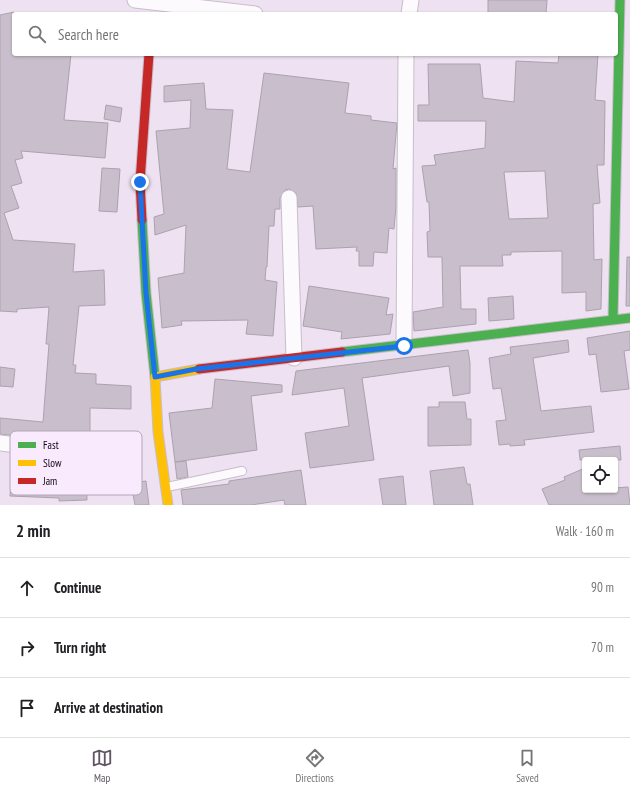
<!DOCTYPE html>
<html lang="en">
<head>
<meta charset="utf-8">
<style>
	:root { --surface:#fff; --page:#f6f6f6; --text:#202124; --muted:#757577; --line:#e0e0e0; --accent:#5e5561 }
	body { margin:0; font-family:"PT Sans Narrow",sans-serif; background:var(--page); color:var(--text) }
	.controls { position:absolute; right:12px; bottom:12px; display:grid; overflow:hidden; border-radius:4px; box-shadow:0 1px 3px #0004 }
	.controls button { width:36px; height:36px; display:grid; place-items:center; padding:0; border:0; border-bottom:1px solid var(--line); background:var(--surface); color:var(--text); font:20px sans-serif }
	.stop { position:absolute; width:12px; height:12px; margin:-9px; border:3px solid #1a73e8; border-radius:50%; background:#fff }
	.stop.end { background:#1a73e8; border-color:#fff; box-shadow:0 1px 4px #0008 }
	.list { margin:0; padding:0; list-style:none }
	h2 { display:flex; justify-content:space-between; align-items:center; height:52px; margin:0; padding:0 16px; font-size:17px }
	h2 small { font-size:13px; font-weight:400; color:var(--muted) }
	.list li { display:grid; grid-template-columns:26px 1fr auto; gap:12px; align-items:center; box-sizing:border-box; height:60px; padding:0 16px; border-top:1px solid var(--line) }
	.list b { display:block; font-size:15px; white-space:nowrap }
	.list em { font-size:13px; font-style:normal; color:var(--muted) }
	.icon { flex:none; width:22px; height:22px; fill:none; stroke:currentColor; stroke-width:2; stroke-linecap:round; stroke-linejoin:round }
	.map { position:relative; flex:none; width:630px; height:505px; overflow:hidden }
	.search { position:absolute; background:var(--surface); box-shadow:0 1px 3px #0004; left:12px; right:12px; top:12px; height:44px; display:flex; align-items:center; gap:10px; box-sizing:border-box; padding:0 14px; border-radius:4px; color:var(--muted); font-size:15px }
	.sheet { height:232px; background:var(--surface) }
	nav { display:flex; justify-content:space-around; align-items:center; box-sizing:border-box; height:56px; border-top:1px solid var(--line); background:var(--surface); font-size:11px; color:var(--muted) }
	nav a { display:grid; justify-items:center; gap:2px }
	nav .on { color:var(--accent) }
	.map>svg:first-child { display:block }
	.building { fill:#c9bfcc; stroke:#aca2af; fill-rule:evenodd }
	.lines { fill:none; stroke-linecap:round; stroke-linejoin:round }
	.lane-casing { stroke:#c8becb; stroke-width:10 }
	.street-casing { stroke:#c8becb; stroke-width:17 }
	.fast-casing { stroke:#c8becb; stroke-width:11 }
	.slow-casing { stroke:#c8becb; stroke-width:11 }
	.jam-casing { stroke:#c8becb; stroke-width:11 }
	.lane { stroke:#fcfafd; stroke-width:8 }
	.street { stroke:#fcfafd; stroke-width:15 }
	.fast { stroke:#4caf50; stroke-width:9 }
	.slow { stroke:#ffc107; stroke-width:9 }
	.jam { stroke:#c62828; stroke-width:9 }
	.route { stroke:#1a73e8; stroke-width:5 }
	.key { fill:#f9ebfd; stroke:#b3a7b7; stroke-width:1 }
	.key-label { font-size:11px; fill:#110913 }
</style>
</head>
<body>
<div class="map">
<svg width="630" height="505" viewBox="0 0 630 505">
	<rect width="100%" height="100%" fill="#eee1f1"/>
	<path class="building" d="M488,0H547L546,14H488Z
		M14,12V54H71L64,120L108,123L105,158L21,151L23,158L15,160L22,183L11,186L19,208L4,213L13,240L75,244L73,272L104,270L105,305L79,306L73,365H76L75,373L96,374V384L131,386V409L90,408V446H85L87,500L59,501V498L10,496L13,454L36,455L40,452L41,444L34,438L0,434V418L43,422L49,344H46L49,307L17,309V312L0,311V15Z
		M559,54H598L595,100L605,101L604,165H597L600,203L593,204L594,260L602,259L601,309L586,311V292L562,293V251L511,252V255H502L503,266H460L461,309H476V324L414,331L413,312L443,307L442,257H428L427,232L430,231L429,202H427L422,166L436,165L434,155L485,148L486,121H418V105H429L428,64H480L483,98L514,102L516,61L558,63ZM545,171L548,218L509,219L504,172Z
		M264,73L349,83L345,113L371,116V120L397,123L393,169L396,168V206L394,229L389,228L387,253L374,252L373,266H359V251H356L357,247L316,249L313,206L298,207L296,193L289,189L285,190L280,198V209H275L274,226H269L267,267H266L265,280L277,282L273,336L246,334L248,320L181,321L182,325L162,328L158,278L184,273L186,225L155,235L154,217L164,214L156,131L190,128L191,100L164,102V86L204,83L206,109L233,110L227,169L250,172Z
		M106,105L122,108L120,122L104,119Z
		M102,168L120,169L117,212L99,211Z
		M627,257H630V306H626Z
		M309,286L389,298L386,315L393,314L390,334L341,339L342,332L303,326Z
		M513,296L514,319L489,321L488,298Z
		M630,331V350L624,351L629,389L601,392L596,354L589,355L587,338Z
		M568,340L569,352L533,358L541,411L591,406L594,432L524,440L525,445L510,446V444L499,445L496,421L506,420L501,388L493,389L489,358L511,354L510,347Z
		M468,350L470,363V393L453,396L449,366L362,378L374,460L310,468L305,433L349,426L344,388L292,395L296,371Z
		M0,367L15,369L13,387L0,386Z
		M215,379L282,385V392L251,396L257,450L175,462L169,413L212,408Z
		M439,402H465L467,419H471V445L428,446V407H439Z
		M620,446L621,460H580L579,450Z
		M186,461L188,477L177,479L175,462Z
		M464,467L467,484H470L473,505H434L430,471Z
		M585,468V490H615V488L628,487L630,505H549L542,489L565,480L564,477Z
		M301,470L306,505H285L284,500L251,505H183L181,490L229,484V481Z
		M403,476L406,505H383L379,479Z
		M146,481L149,505H135L131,483Z"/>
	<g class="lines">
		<defs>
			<path id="lane" d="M167,487L242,471"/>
			<path id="street" d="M135,0L255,14
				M409,14L411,0
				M289,198L294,358
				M404,346L406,54
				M0,443L33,447"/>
			<path id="fast" d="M142,220L146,293L155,377
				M613,319L620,0
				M342,352L630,318"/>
			<path id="slow" d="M168,505L158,432L155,377L199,369"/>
			<path id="jam" d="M142,220L140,182L149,54
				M199,369L342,352"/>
		</defs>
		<use href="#lane" class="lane-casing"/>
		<use href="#street" class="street-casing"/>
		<use href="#fast" class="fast-casing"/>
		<use href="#slow" class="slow-casing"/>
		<use href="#jam" class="jam-casing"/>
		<use href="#lane" class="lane"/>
		<use href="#street" class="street"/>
		<use href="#fast" class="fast"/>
		<use href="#slow" class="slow"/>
		<use href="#jam" class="jam"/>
	</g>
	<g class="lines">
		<path class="route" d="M140,182L146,293L155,377L196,369L404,346"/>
	</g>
	<rect x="10" y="431" width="132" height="64" rx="6" class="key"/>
	<rect x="18" y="442" width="18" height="6" fill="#4caf50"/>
	<rect x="18" y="460" width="18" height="6" fill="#ffc107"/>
	<rect x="18" y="478" width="18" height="6" fill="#c62828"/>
	<g class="key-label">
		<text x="43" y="449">Fast</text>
		<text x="43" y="467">Slow</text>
		<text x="43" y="485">Jam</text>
	</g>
</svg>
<div class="controls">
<button><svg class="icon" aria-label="locate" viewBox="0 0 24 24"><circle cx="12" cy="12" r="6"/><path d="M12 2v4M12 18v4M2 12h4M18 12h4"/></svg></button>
</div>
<div class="stop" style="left:404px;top:346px"></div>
<div class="stop end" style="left:140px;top:182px"></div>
<div class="search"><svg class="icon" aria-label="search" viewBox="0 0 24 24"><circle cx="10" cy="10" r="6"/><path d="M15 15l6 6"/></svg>Search here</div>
</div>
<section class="sheet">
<h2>2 min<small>Walk · 160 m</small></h2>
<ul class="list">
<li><svg class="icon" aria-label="ahead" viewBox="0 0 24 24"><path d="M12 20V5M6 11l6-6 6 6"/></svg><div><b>Continue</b></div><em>90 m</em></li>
<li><svg class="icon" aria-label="right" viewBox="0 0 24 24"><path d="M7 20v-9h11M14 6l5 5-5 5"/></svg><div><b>Turn right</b></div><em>70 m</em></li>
<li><svg class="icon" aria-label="arrive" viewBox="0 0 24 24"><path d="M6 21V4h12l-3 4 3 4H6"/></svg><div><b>Arrive at destination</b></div></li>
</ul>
</section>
<nav>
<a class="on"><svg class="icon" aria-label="map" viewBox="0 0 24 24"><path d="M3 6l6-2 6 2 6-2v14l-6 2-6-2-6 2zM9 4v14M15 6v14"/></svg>Map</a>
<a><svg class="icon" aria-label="directions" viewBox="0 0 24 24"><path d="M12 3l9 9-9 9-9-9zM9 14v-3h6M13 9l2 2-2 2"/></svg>Directions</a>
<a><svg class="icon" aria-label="saved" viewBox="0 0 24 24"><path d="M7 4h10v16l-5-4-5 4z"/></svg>Saved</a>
</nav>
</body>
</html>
